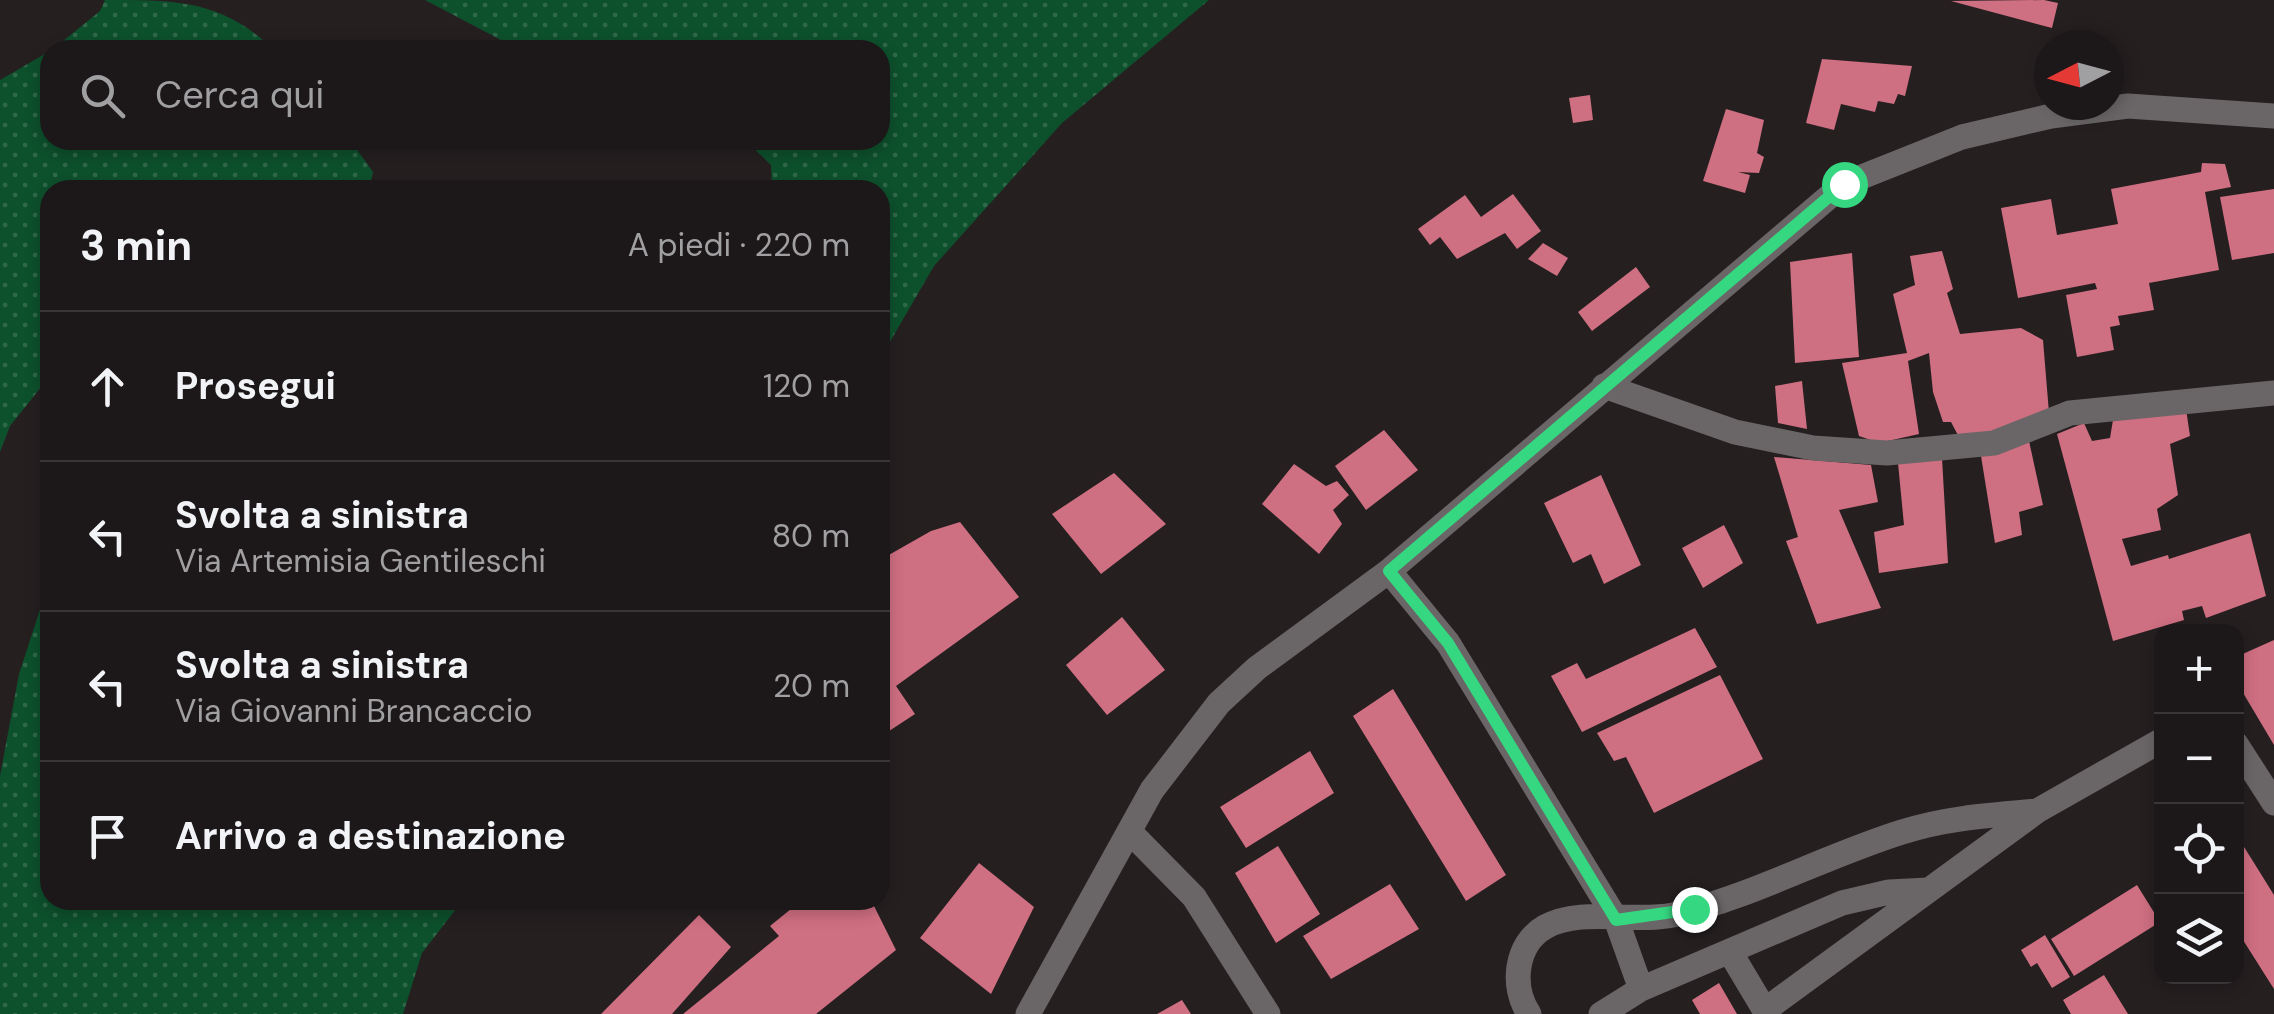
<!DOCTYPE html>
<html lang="it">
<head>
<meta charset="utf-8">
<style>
	:root { --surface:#1c1718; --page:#292425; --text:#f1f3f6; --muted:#a09fa2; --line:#3a3637 }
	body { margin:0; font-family:"DM Sans",sans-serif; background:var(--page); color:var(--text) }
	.controls { position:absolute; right:30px; bottom:30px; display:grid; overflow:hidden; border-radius:20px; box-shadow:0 5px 15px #0003 }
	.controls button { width:90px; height:90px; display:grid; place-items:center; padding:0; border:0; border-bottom:2px solid var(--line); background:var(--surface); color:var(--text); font:50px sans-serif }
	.compass { position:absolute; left:2034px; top:30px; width:90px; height:90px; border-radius:50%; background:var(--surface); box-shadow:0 5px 15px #0003; rotate:264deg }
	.stop { position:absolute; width:30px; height:30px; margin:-22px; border:8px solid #35d881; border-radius:50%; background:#fff }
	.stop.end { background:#35d881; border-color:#fff; box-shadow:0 2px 10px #0008 }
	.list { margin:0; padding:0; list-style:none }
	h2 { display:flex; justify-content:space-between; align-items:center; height:130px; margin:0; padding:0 40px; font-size:42px }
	h2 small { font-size:32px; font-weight:400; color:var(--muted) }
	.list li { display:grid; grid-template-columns:65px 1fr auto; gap:30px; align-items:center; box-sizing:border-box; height:150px; padding:0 40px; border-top:2px solid var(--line) }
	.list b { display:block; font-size:38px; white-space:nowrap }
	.list p { margin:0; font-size:32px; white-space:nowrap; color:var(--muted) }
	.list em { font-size:32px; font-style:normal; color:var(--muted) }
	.icon { flex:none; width:55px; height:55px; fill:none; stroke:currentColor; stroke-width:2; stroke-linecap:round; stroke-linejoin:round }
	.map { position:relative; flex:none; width:2274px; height:1014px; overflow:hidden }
	.search { position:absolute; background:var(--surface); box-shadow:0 5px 15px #0003; left:40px; top:40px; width:850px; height:110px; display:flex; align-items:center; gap:25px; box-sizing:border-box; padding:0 35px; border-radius:30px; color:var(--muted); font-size:38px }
	.panel { position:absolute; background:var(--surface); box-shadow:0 5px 15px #0003; left:40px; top:180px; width:850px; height:730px; border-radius:30px }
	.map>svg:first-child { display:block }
	.green { fill:url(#green-dots) }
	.building { fill:#cf6f82 }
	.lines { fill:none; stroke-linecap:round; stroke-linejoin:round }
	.minor { stroke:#6a6667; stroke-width:25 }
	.route { stroke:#35d881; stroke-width:12 }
</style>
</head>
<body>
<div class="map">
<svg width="2274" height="1014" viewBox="0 0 2274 1014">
	<defs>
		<pattern id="green-dots" width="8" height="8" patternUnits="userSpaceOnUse" patternTransform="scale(2.5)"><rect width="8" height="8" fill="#0d502c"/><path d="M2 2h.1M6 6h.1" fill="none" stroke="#30684a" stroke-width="1.8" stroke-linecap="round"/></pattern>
	</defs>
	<rect width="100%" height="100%" fill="#251f20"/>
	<path class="green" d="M105,0C178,0 222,0 274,50H52L100,11Z
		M425,0H1209L1062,123L934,266L880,359V190H772L771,165L745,140H880V50H520Z
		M50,51V140H350L373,172L369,190H50V376L10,426L0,452V80Z
		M50,579V900H463L422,953L403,1014H0V776L19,674Z"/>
	<path class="building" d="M2044,0L2058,3L2052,28L1951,1Z
		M1822,59L1912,66L1905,96L1898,94L1894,104L1878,101L1875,112L1841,104L1834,130L1806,123Z
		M1590,95L1593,120L1573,123L1569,98Z
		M1726,109L1764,120L1757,153L1764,157L1759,173L1738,172L1750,175L1745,193L1703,181Z
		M2202,163L2225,164L2231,187L2205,192L2219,270L2149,283L2154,310L2118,316L2120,325L2110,327L2114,350L2077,357L2066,295L2097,289L2095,283L2018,298L2001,208L2051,199L2057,235L2118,224L2111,189L2201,172Z
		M2274,189V253L2232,260L2220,197Z
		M1513,194L1541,231L1517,249L1505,233L1457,259L1440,237L1430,245L1418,229L1465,195L1481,217Z
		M1543,243L1568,258L1557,276L1528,259Z
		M1942,251L1953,289L1947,293L1960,334L2021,328L2043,340L2049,413L1961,441L1951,422H1943L1933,392L1929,353L1908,361L1919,434L1879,443L1859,436L1842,363L1907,353L1893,294L1915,285L1910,256Z
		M1852,253L1859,357L1795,363L1790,262Z
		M1636,267L1650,287L1592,331L1578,312Z
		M1802,381L1807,429L1778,423L1775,386Z
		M2186,409L2190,436L2170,444L2178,495L2157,509L2161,530L2122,539L2131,566L2168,555L2169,559L2250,533L2266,596L2206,618L2202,606L2182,611L2184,620L2113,641L2057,434L2084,423L2092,441L2110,438L2113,420Z
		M1384,430L1418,470L1366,510L1335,466Z
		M2029,441L2043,505L2019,512L2022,535L1995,543L1981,456Z
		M1774,457L1871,465L1878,502L1839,510L1881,608L1817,624L1786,541L1798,537Z
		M1942,458L1948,563L1879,573L1874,532L1904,525L1898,463Z
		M1294,464L1326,486L1337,481L1349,495L1333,510L1342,524L1319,554L1262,504Z
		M1114,473L1166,524L1101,574L1052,514Z
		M1601,475L1641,565L1604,584L1591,554L1573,563L1544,503Z
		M960,522L1019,597L896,686L915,714L880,737V560L931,531Z
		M1724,525L1743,563L1703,588L1682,548Z
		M1122,617L1165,670L1107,715L1066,665Z
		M1695,628L1717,667L1582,732L1551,676L1577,663L1586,679Z
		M2274,640V745L2236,681V657Z
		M1720,675L1763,759L1654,813L1626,757L1614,761L1597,733Z
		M1393,689L1506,875L1466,901L1353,716Z
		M1310,751L1334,793L1246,848L1220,807Z
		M2236,834L2274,895V989L2236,929Z
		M1278,846L1320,914L1276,943L1235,873Z
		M979,863L1034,907L991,994L920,938Z
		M1390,884L1419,929L1331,979L1303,936Z
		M2137,885L2160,922L2074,976L2051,939Z
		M802,900H871L896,950L816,1014H683L779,936L770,926Z
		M699,915L731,947L672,1014H601Z
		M2045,935L2070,977L2052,988L2037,963L2031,967L2021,950Z
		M2104,975L2128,1014H2071L2063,1000Z
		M1719,983L1737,1014H1700L1692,1000Z
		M1182,1000L1191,1014H1157Z"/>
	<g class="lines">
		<path class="minor" d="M1604,386L1735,432L1813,448L1887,453L1994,443L2070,413L2274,393
			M1389,571L1448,643L1616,919L1641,989
			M2236,744L2274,803
			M1130,832L1194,897L1268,1014
			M1730,952L1767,1014
			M1765,1010L2037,811L2162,740
			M1028,1014L1152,790L1219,703L1257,668L1389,571L1844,184L1962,137L2051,116L2128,106L2274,116
			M1529,1014C1511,987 1515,944 1545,927C1580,907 1634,923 1673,915C1751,897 1825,856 1902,832C1945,818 1991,815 2037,811
			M1601,1014L1641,989L1842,903L1889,892L1928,890"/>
	</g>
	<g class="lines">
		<path class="route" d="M1694,909L1616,920L1448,643L1389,571L1844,184"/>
	</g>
</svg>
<div class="controls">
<button>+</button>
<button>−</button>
<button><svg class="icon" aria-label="locate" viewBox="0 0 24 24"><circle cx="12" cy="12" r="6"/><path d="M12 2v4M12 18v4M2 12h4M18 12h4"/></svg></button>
<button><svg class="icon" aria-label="layers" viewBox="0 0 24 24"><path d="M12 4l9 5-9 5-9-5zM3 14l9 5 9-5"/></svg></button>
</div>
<svg class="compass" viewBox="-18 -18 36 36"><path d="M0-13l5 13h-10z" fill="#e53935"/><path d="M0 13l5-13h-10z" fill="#a09fa2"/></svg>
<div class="stop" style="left:1844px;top:184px"></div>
<div class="stop end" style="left:1694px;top:909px"></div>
<div class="search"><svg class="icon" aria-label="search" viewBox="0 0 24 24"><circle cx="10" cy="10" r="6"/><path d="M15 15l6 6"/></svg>Cerca qui</div>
<section class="panel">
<h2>3 min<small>A piedi · 220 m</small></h2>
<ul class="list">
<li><svg class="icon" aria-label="ahead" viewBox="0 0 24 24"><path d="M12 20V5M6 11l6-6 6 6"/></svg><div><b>Prosegui</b></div><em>120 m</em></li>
<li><svg class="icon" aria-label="left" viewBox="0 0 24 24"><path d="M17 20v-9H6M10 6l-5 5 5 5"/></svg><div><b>Svolta a sinistra</b><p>Via Artemisia Gentileschi</p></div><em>80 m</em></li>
<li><svg class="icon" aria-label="left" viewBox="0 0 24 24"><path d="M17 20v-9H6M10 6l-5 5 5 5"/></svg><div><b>Svolta a sinistra</b><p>Via Giovanni Brancaccio</p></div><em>20 m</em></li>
<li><svg class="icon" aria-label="arrive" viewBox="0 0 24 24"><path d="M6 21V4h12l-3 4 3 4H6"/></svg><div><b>Arrivo a destinazione</b></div></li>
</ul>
</section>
</div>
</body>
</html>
